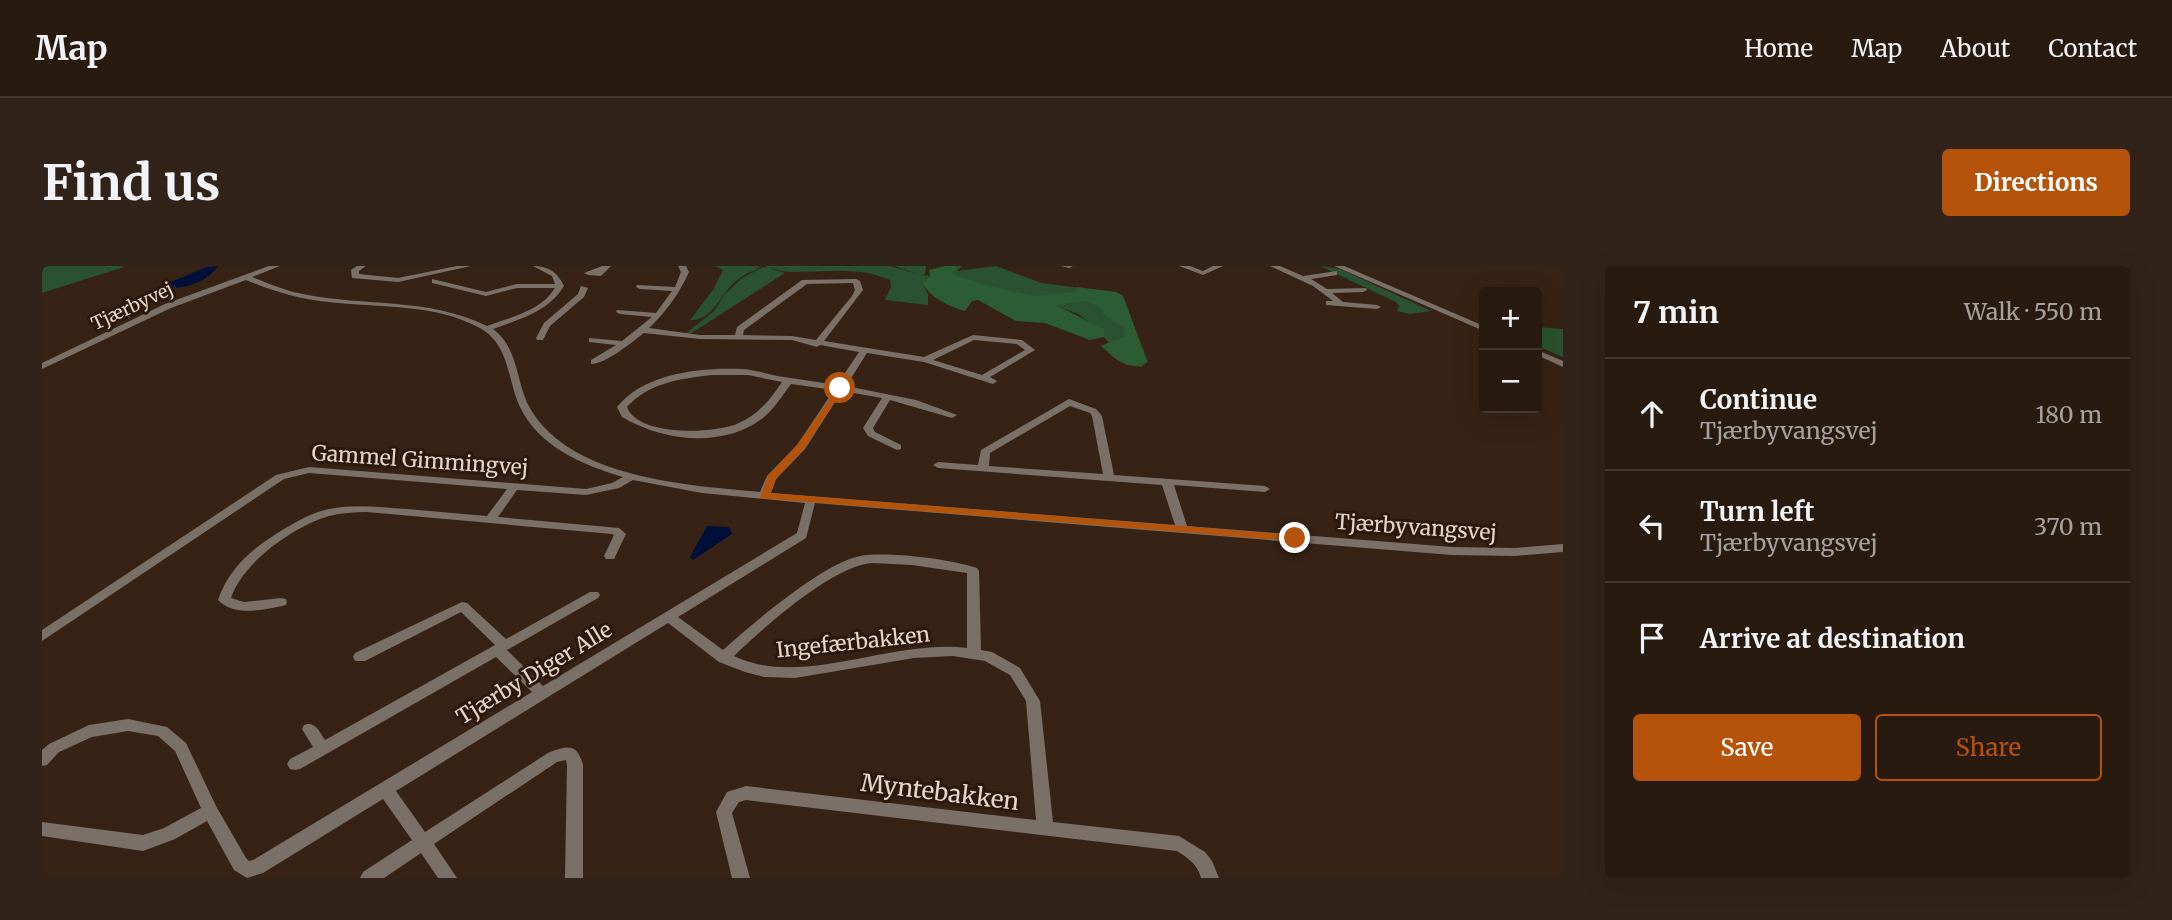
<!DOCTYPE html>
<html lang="en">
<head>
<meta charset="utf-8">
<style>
	:root { --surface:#291a10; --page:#312319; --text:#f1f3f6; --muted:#a5a19f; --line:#453830; --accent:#b45309 }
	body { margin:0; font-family:Merriweather,serif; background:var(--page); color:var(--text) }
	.controls { position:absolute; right:21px; top:21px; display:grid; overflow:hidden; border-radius:7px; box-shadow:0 7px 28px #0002 }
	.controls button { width:63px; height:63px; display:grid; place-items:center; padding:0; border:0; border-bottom:2px solid var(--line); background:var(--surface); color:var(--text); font:35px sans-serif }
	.stop { position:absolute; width:21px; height:21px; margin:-16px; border:5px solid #b45309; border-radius:50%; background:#fff }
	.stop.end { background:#b45309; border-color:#fff; box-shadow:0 2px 7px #0008 }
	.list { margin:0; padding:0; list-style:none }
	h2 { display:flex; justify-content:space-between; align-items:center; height:91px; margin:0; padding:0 28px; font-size:30px }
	h2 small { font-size:23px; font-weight:400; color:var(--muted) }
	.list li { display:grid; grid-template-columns:46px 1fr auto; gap:21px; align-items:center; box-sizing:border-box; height:112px; padding:0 28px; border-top:2px solid var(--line) }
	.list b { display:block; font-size:26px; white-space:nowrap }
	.list p { margin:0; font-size:23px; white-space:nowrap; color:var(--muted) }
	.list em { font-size:23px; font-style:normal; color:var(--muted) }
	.actions { display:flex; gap:14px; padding:21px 28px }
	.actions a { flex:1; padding:16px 0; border:2px solid var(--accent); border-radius:7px; text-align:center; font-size:24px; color:var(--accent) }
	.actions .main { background:var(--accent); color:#fff }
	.icon { flex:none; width:38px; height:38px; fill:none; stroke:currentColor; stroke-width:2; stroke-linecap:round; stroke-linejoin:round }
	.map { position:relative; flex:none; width:1521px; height:612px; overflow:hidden; border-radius:7px }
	header { display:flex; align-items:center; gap:42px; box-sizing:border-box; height:98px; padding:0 35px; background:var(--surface); border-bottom:2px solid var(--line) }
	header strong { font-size:33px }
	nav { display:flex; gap:38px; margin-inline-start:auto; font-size:24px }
	.intro { display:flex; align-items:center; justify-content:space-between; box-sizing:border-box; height:168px; padding:0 42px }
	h1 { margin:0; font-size:49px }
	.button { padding:18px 32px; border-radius:7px; background:var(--accent); color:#fff; font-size:24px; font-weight:700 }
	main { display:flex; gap:42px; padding:0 42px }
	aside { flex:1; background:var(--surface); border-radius:7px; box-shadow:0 7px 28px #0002 }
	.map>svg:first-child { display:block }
	.green { fill:#2a5131 }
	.forest { fill:#2b5c34 }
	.water { fill:#020f39 }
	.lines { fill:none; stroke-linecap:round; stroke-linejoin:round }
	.minor { fill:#7b7068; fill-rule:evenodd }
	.route { fill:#b45309 }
	.labels { text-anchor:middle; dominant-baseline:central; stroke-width:6; stroke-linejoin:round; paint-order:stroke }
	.far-street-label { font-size:18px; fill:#e4d6cd; stroke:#2d190b }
	.street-label { font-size:21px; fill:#e4d6cd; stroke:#2d190b }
	.near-street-label { font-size:24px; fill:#e4d6cd; stroke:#2d190b }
</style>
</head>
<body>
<header>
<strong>Map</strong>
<nav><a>Home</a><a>Map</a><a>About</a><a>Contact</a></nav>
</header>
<div class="intro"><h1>Find us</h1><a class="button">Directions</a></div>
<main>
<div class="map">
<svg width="1521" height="612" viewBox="0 0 1521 612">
	<rect width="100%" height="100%" fill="#372315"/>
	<path class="green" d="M0,0H78L82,1L0,27Z
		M673,0H719C710,8 712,2 698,12C680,23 672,56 648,54L671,24L681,4Z
		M723,0H848L879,9L852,0H884L883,8L880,9L888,10L880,17L886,28V39L843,34L849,21L848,14C817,0 783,6 749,6C742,6 734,3 727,2L743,7L648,68H643L672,45L683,28L700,12L721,1L726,2Z
		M916,0H920L915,5L954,0L1000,17L1076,27L1081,30L1106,96L1099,101L1085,99L1053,60L1036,48L1021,42L989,37L909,8Z
		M1278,0L1298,3L1389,45L1368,48L1355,45L1357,40L1354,36Z
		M1495,61L1521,63V91L1495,80Z"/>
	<path class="forest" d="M903,0H916L910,8L947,20L992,30L1033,26L1035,21L1074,26L1081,30L1105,96C1085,106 1074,93 1059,80L1082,70V62L1062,49L1058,41L1044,35L1014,39L1062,63V71L1048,74L1003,57L974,55L936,34L930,35L923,45C906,40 889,32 880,17L888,10L887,4Z"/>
	<path class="water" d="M176,0C164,18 137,25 117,21L165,1Z
		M665,260L687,261L690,268L651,294L648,291Z"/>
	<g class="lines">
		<path class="minor" d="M227,0H238L210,11C227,18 244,25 261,28C325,41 385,31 445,60C469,51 499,45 513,22H475L444,30L390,17V13L444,26L475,18H513L510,10L491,0C507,0 515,6 522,20C506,46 478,53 451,63C478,83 473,118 489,144C531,213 646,219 718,226L725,210L755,179L792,124L749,118C740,130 732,143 721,152C680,183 621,175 580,151L575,141C602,107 659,101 700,103C714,104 728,109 742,111C760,114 777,116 795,119L817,86L778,79L775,81L750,74L658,73L602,67C590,76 564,98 549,98V94L574,79L547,76V72L580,75L610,51L578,48L574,46L575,44L614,47L630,25L598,23L594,21L595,19L633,21L639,6L636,0H644L647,6C637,28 624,46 607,62L658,69H693L695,61L760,14L814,13L818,15L821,24L782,75L882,91L931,69L980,74L993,84L948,111L955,115L951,118L882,96L825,87L804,120L874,134L915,149L910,152L848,134L831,162L833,166L859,179V183L855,184L826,170L821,162L840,132L800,125L763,183L734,213L729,227L1133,259L1120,219L896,202L891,199L896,196L936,199L939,184L1027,133L1054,143L1060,150L1072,209L1223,220L1228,223L1223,226L1132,219L1145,260L1410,281L1473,282L1521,278V286L1473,290L1410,289L773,237L764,272L636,351L681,384C711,357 780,298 818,290C845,285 909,293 935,302L937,305L939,384L950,386L978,402L998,435L1011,556L1137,570L1163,586L1170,595L1177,612H1159C1156,599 1146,592 1135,585L704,534L697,536L690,547L708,612H690L674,546L685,526L704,520L994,554L984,435L968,409L943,395L911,390L872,392L753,412L722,411L703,406L677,396L626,357L354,525L383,566L506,487C524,480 535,476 541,499V612H523L525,499L524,494L515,496L392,578L415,612H396L379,587L342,612H318L321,606L370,574L341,533L221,607L205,612L192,604L165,555L133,573L101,585L0,570V556L101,569L122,562L159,542L133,485L116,470L86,465L50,471L17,486L5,499L0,500V484L7,478L47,459L86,453L125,461L144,477L174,540L204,592L207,595L211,594L490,426L454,391L258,503L253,504L248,503L245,498L248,493L271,481L260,463L262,459C273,455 277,465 283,474L453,379L419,346L323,395H313L311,391L313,387L420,336L425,337L464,373L548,326H556L558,329L556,332L465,384L501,420L755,267L763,237L660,227L591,214L577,222L544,229L475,224L456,251L577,262L584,268L572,293H564L562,290L572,269L570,268L325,246C312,246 299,247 287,250C252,260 200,297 189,332L202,336L239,332L244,333L245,336L244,339C223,344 192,351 176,334C184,310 201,291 222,276C240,264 258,252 279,245C307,237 336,241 365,243C391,245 418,248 445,250L465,223L267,207L242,213L0,375V364L234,209L267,201L544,223L570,217L581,211C541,199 497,181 478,141C465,113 468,79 438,62C392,37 337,42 286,36C257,33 231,25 204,14L129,42L0,103V97L123,38ZM811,17L813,24L810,30L774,74L750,70L701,69L702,64L765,18ZM932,74L975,78L983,84L940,109L891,94ZM671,109H706L740,116C728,134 717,148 697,157C673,168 596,171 585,141C606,117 640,112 671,109ZM1028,140L1048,147L1050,150L1061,208L947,200L948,187ZM830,297L870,299L925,307V382C851,372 759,423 692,390C721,362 790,300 830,297Z
			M315,0H324L317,5V8L356,12L415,0H429L356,16L310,12L309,4Z
			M560,0H569L559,10L546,9L542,7Z
			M1019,0H1031L1027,2Z
			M1137,0H1148L1161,5L1171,0H1181L1161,9Z
			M1228,0H1238L1261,10L1295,5V9L1269,13L1285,23L1324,22L1325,24L1321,26L1290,27L1301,36L1335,39L1339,41L1335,43L1284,39V35H1291L1271,20Z
			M1292,0H1302L1442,60V65Z
			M539,20L546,22L542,31L508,60L501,74H495L494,72L502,57L536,28Z
			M1495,84L1521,95V101L1495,89Z"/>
	</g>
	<path class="route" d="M798,119L802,122L762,183L734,213L728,227L1253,269L1258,272L1253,275L718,232L726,210L755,179Z"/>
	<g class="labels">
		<g class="far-street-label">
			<text transform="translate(90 40) rotate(-25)">Tjærbyvej</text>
		</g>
		<g class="street-label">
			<text transform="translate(378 194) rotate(4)">Gammel Gimmingvej</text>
			<text transform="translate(1374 261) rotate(4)">Tjærbyvangsvej</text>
			<text transform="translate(811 376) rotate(-6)">Ingefærbakken</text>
			<text transform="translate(492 407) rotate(-31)">Tjærby Diger Alle</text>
		</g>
		<g class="near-street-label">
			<text transform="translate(898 526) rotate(7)">Myntebakken</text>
		</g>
	</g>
</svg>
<div class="controls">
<button>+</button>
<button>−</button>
</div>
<div class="stop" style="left:798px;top:122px"></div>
<div class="stop end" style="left:1253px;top:272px"></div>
</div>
<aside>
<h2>7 min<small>Walk · 550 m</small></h2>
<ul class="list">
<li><svg class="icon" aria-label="ahead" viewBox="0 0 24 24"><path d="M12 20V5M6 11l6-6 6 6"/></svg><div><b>Continue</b><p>Tjærbyvangsvej</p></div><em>180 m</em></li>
<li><svg class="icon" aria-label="left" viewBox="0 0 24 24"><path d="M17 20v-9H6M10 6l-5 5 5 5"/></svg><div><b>Turn left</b><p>Tjærbyvangsvej</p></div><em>370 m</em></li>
<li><svg class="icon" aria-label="arrive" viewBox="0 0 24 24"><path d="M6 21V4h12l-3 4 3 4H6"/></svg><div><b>Arrive at destination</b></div></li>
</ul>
<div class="actions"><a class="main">Save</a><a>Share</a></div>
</aside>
</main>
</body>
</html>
